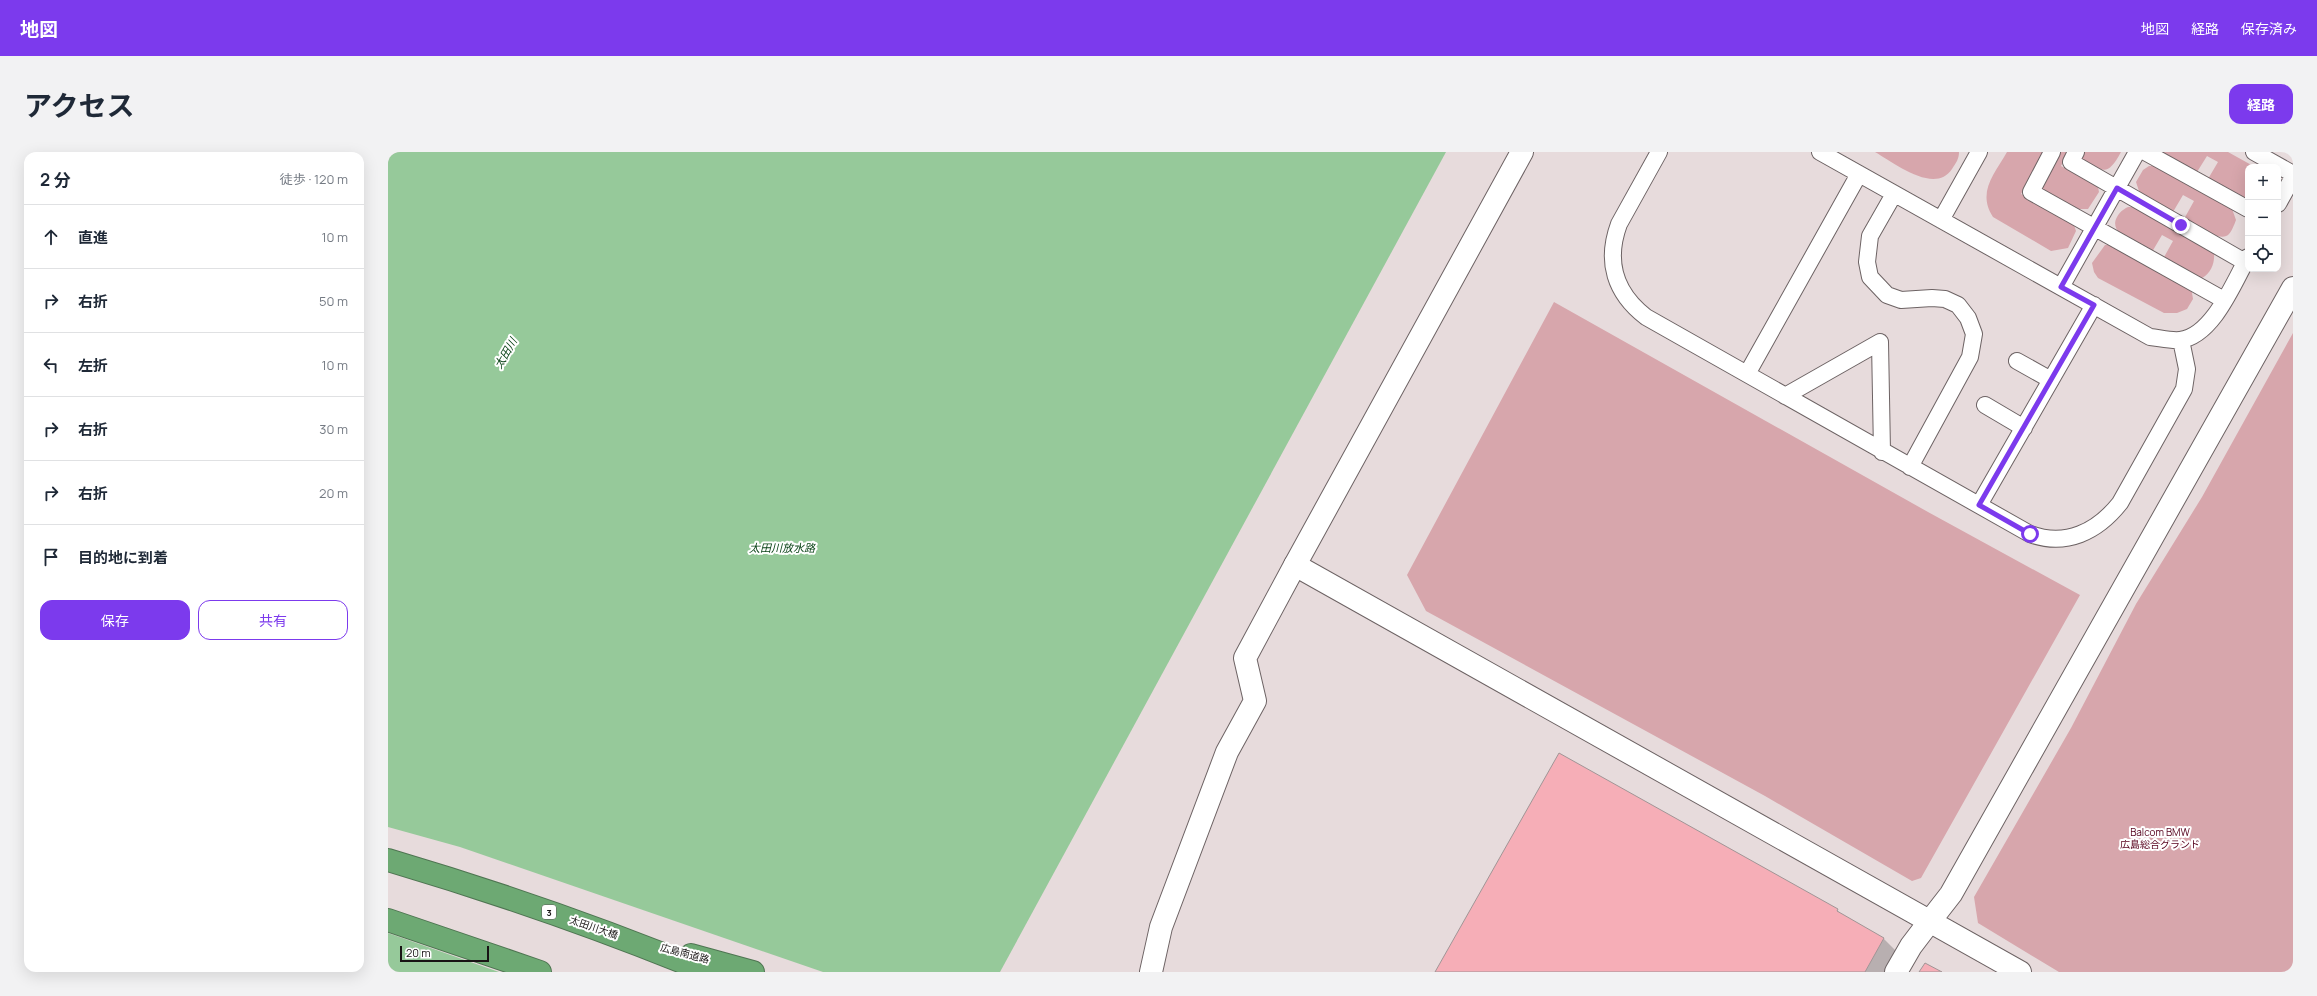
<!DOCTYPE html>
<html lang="ja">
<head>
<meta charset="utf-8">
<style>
	:root { --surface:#fff; --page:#f2f2f3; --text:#1f2937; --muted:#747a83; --line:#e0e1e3; --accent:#7c3aed }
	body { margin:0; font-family:Manrope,"Noto Sans JP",sans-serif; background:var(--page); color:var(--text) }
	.controls { position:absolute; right:12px; top:12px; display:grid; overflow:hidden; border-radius:8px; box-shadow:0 4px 16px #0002 }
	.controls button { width:36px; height:36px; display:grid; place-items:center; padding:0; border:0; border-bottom:1px solid var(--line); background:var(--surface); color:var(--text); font:20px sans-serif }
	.scale { position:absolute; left:12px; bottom:10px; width:89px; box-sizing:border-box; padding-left:4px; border:2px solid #181414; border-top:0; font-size:11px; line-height:14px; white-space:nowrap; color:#181414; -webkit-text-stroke:3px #fff; paint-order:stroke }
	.stop { position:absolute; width:12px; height:12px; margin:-9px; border:3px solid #7c3aed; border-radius:50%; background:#fff }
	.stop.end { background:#7c3aed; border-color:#fff; box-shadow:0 1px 4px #0008 }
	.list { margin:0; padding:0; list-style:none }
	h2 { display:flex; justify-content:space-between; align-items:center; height:52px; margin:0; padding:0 16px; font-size:17px }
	h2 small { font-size:13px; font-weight:400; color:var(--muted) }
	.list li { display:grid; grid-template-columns:26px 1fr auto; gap:12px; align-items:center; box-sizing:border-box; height:64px; padding:0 16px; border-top:1px solid var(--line) }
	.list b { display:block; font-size:15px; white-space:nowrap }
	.list em { font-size:13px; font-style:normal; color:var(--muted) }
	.actions { display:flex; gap:8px; padding:12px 16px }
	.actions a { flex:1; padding:9px 0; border:1px solid var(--accent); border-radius:12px; text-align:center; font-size:14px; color:var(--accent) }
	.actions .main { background:var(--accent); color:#fff }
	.icon { flex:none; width:22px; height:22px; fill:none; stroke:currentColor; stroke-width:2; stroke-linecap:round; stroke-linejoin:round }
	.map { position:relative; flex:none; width:1905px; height:820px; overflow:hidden; border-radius:12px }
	header { display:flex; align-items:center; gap:24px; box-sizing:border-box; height:56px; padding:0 20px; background:var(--accent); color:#fff }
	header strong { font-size:19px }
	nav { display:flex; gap:22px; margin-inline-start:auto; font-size:14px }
	.intro { display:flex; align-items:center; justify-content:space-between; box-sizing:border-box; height:96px; padding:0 24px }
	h1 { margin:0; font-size:28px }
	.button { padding:10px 18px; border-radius:12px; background:var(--accent); color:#fff; font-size:14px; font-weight:700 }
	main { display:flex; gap:24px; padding:0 24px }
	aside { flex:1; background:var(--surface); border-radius:12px; box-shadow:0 4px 16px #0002 }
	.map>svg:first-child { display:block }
	.green { fill:#d7a6ac }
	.water { fill:#96c99a }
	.pier { fill:#e7dbdc }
	.shadow { fill:#0003 }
	.building { fill:#f6aeb7; stroke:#a09596 }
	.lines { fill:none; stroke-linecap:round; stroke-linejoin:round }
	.service-casing { stroke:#6d6364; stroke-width:18 }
	.minor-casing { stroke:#6d6364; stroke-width:24 }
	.tertiary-casing { stroke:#6d6364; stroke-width:24 }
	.motorway-casing { stroke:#4f7552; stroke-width:24 }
	.service { stroke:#fff; stroke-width:16 }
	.minor { stroke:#fff; stroke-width:22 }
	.tertiary { stroke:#fff; stroke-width:22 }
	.motorway { stroke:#6da973; stroke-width:22 }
	.route { stroke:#7c3aed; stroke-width:5 }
	.labels { text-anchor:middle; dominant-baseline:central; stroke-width:4; stroke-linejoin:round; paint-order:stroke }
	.shield { fill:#fff; stroke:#5d5a5a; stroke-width:1 }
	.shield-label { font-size:9px; font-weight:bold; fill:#181414 }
	.park-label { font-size:10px; fill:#56011c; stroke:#fff }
	.street-label { font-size:10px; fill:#181414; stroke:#fff }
	.water-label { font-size:11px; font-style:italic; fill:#0a4317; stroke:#fff }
</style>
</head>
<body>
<header>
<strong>地図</strong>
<nav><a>地図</a><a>経路</a><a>保存済み</a></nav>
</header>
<div class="intro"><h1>アクセス</h1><a class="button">経路</a></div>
<main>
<aside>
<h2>2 分<small>徒歩 · 120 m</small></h2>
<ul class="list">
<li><svg class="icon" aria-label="ahead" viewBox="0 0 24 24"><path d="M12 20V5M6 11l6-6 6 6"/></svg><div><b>直進</b></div><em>10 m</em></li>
<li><svg class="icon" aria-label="right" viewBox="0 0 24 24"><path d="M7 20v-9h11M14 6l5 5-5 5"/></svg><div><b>右折</b></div><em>50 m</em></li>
<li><svg class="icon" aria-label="left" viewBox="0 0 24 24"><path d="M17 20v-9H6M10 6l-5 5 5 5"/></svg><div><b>左折</b></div><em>10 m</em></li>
<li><svg class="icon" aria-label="right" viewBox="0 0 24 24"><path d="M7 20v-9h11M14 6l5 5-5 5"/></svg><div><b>右折</b></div><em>30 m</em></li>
<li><svg class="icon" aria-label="right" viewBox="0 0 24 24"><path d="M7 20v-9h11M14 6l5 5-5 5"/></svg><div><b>右折</b></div><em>20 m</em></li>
<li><svg class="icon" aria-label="arrive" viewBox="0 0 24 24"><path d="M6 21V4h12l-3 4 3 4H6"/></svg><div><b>目的地に到着</b></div></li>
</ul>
<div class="actions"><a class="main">保存</a><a>共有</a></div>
</aside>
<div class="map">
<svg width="1905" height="820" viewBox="0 0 1905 820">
	<rect width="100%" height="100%" fill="#e7dbdc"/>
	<path class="green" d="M1487,0H1571C1571,7 1568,11 1564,17C1547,43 1506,11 1487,0Z
		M1619,0H1656L1633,42L1685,70L1688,79L1680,96L1663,99L1605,65C1589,40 1606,23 1619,0Z
		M1671,0H1680L1673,14L1710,35L1711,40L1700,57H1690L1653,36Z
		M1695,0H1733C1719,26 1715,19 1692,6Z
		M1774,0H1840L1867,15H1860V46L1852,45L1820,27L1830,10L1819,4L1809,20Z
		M1761,14H1769L1843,54L1848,68C1846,73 1844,79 1841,82C1833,92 1805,72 1796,67L1806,49L1795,43L1785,60L1752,42L1748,30L1755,18Z
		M1740,55H1748L1826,101C1827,111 1823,121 1814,126L1807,125L1775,107L1785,89L1774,83L1764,100C1752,93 1719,83 1729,65C1732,60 1734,58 1740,55Z
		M1717,93H1724L1803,135L1805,147L1799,157L1789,161H1776L1710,126L1706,120L1704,111Z
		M1166,150L1540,360L1692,443L1533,726L1524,729L1377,644L1038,459L1019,423Z
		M1905,181V820H1671L1590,771L1586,745L1683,576L1748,452L1814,345Z"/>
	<path class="water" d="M0,0H1058L612,820H0Z"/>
	<path class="pier" d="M0,675L72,695L435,820H111L0,781Z"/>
	<path class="shadow" d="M1449,758L1455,764L1496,787L1521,812L1517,820H1048Z"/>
	<path class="building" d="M1171,601L1450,757L1449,759L1496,786L1477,820H1047Z
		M1537,811L1554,820H1531Z"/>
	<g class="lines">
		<defs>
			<path id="service" d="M1271,0L1231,72C1217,110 1227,141 1258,165L1642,382C1678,395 1709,380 1732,351L1796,237L1799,217L1793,188
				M1432,0L1762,185C1772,186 1782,189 1792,188C1825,184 1846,130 1860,105
				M1664,0L1643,40L1836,148
				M1688,0L1683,10L1857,110
				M1757,0L1860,57
				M1866,0L1905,22
				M1506,42L1482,84L1479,110L1482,125L1499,143L1513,148L1544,146L1557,147L1570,153L1580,166L1586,182L1582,205L1522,315
				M1890,52L1905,25
				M1553,68L1591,0
				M1673,135L1749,0
				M1629,209L1663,228
				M1359,222L1471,22
				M1397,244L1492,190L1494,300
				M1597,253L1636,276
				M1591,353L1706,153"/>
			<path id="minor" d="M763,820L773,775L839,600L867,549L857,506L907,413
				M1508,820L1523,794L1542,769"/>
			<path id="tertiary" d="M1134,0L907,413L1632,820
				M1542,769L1563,742L1905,136"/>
			<path id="motorway" d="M0,708C108,740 215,777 319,820
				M0,768L152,820
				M303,803L365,820"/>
		</defs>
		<use href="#service" class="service-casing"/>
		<use href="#minor" class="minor-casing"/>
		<use href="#tertiary" class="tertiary-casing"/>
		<use href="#motorway" class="motorway-casing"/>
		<use href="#service" class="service"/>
		<use href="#minor" class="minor"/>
		<use href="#tertiary" class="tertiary"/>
		<use href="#motorway" class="motorway"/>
	</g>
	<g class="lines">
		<path class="route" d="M1642,382L1591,353L1706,153L1673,135L1729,36L1793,73"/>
	</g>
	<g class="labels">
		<rect class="shield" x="154" y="753" width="14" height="14" rx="3"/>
		<g class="shield-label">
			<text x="161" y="760">3</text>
		</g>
		<g class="park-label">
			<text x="1772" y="680">Balcom BMW<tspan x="1772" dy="12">広島総合グランド</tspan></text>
		</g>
		<g class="street-label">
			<text transform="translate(206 775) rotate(19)">太田川大橋</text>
			<text transform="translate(297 801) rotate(15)">広島南道路</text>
		</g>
		<g class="water-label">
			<text transform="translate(117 201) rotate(-60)">太田川</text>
			<text x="394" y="395">太田川放水路</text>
		</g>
	</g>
</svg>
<div class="controls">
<button>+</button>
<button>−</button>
<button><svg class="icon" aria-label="locate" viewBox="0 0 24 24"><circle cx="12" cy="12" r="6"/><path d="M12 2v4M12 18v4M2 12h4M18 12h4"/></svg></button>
</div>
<div class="scale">20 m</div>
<div class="stop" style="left:1642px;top:382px"></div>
<div class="stop end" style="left:1793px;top:73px"></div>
</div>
</main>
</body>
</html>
